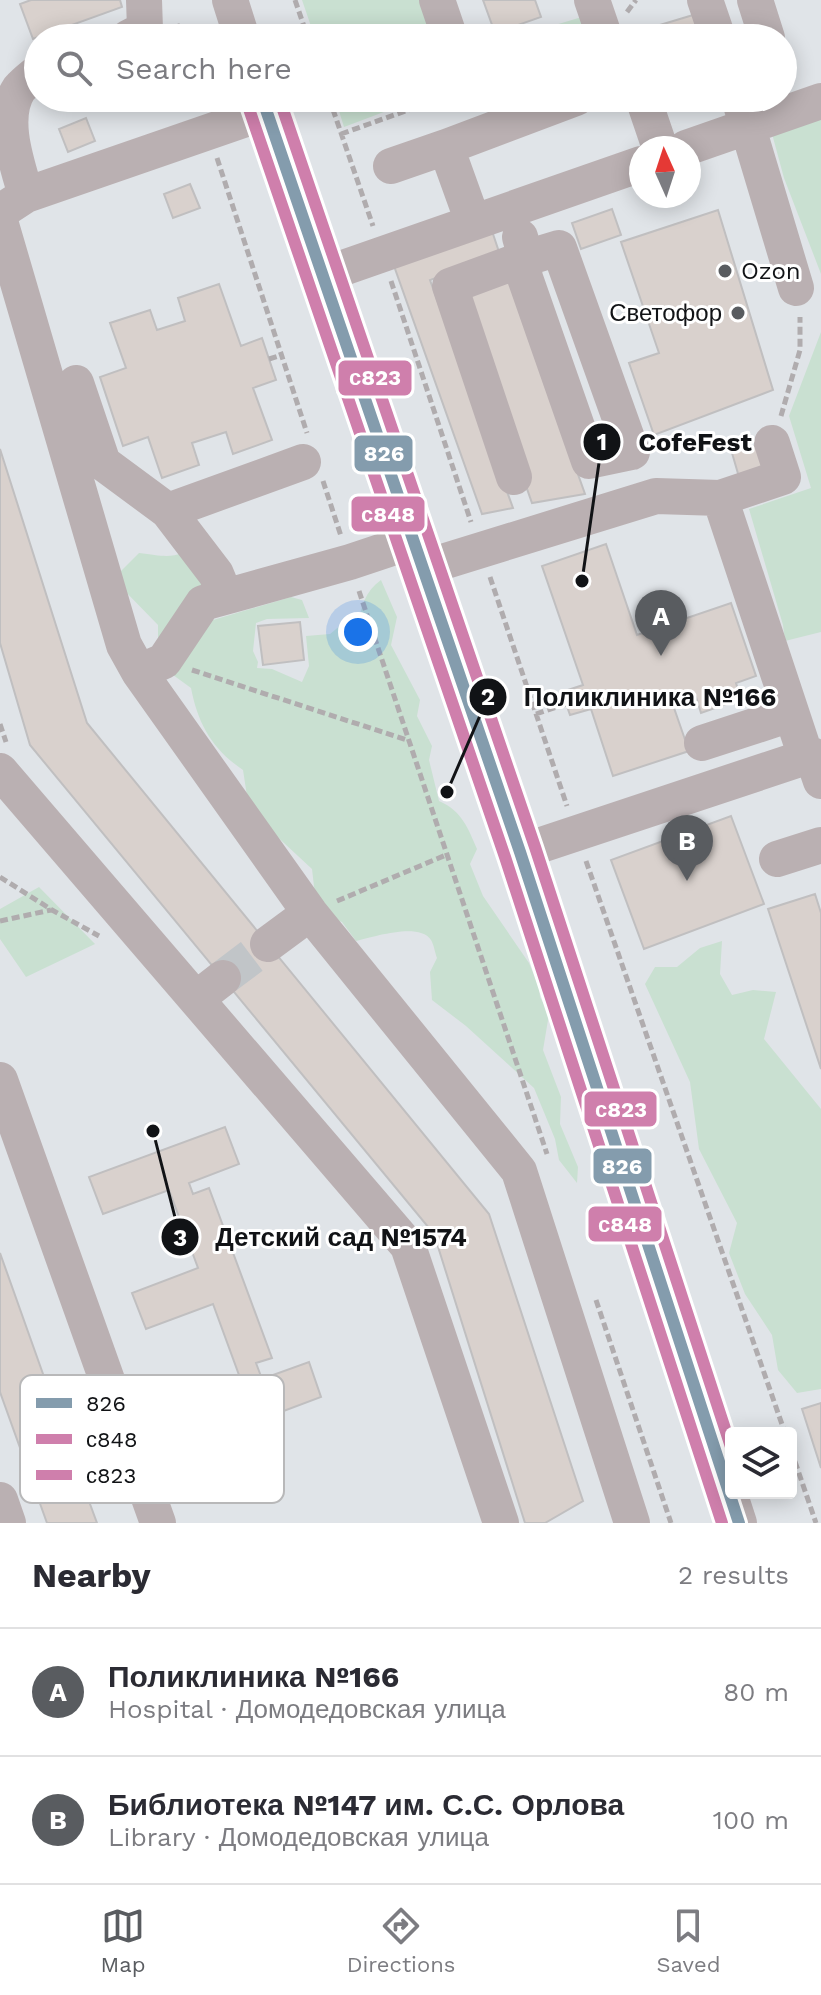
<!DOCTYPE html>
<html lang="en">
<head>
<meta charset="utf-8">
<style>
	:root { --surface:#fff; --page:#f2f2f3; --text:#2b2b33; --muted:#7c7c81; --line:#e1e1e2; --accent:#595c60 }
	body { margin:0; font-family:"Work Sans",sans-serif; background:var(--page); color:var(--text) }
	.controls { position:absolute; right:24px; bottom:24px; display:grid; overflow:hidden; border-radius:8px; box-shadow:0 4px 20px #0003 }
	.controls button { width:72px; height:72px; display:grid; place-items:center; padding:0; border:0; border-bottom:2px solid var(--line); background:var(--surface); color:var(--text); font:40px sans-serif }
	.compass { position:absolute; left:629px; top:136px; width:72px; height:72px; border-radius:50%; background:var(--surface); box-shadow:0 4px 20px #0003; rotate:357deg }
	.you { position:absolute; left:358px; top:632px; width:28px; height:28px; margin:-20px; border:6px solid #fff; border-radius:50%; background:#1a73e8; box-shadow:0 0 0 12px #1a73e833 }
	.badge { display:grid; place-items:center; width:52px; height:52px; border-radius:50%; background:var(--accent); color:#fff; font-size:26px; font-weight:700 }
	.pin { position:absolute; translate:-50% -66px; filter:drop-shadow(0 2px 4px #0008) }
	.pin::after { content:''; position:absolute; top:42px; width:28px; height:24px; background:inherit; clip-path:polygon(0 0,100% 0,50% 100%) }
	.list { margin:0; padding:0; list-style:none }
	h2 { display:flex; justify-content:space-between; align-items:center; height:104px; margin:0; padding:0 32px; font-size:34px }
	h2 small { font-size:26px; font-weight:400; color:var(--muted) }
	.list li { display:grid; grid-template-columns:52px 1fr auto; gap:24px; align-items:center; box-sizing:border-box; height:128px; padding:0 32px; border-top:2px solid var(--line) }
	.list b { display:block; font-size:30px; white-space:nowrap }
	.list p { margin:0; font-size:26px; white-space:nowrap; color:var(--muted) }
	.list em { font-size:26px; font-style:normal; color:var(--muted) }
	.icon { flex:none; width:44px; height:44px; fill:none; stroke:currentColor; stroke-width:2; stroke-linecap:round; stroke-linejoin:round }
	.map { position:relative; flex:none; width:821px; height:1523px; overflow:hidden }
	.search { position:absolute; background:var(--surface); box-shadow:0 4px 20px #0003; left:24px; right:24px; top:24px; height:88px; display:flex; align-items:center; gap:20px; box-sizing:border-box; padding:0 28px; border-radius:44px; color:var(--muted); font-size:30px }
	.sheet { height:360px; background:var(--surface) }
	nav { display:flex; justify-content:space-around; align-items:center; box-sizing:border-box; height:112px; border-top:2px solid var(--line); background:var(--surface); font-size:22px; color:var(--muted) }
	nav a { display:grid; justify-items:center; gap:4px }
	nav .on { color:var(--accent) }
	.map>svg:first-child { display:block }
	.green { fill:#c9e0d1 }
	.building { fill:#d9d1cd; stroke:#c0bfc0; stroke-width:2 }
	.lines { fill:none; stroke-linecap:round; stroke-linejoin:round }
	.minor-tunnel { stroke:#c1c5c8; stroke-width:36; stroke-dasharray:36 18; stroke-linecap:butt }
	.path { stroke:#b0acae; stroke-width:5; stroke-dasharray:8 4; stroke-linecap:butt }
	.minor { stroke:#bab0b2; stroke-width:36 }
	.bus-1-casing { stroke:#fff; stroke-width:18 }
	.bus-2-casing { stroke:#fff; stroke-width:18 }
	.bus-3-casing { stroke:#fff; stroke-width:18 }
	.bus-1 { stroke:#849cad; stroke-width:12 }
	.bus-2 { stroke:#cf7fac; stroke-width:12 }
	.bus-3 { stroke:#cf7fac; stroke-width:12 }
	.poi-dot { fill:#595c60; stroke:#fff; stroke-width:3 }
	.labels { text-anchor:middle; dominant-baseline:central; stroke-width:6; stroke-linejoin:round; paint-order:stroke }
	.poi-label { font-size:24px; fill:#111316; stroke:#fff; text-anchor:start }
	.key { fill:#fff; stroke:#b8b8b9; stroke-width:2 }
	.key-label { font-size:22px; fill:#111316 }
	.leader { fill:none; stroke:#111316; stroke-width:3 }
	.callout-dot { fill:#111316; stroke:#fff; stroke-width:3 }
	.mark-label { font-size:24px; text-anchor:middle; font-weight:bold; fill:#fff }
	.callout-label { font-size:26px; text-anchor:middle; font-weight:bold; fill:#111316; stroke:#fff; stroke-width:6; stroke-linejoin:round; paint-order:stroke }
	.line-badge { stroke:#fff; stroke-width:3 }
	.badge-label { font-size:22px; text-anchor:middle; font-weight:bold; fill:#fff }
</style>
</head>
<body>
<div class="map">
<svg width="821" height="1523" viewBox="0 0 821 1523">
	<rect width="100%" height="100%" fill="#e0e4e8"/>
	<path class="green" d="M302,0H450L463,38H315Z
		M585,16L596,33L584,38H512Z
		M335,98H421L344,127Z
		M821,112V274L784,178L771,130Z
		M821,332V632L785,641L783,625L749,509L811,488L789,416Z
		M203,540L207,610L213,620L291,597L302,600L309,618L267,619L256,623L253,651L258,662L257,668L272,669L302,682L309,666L306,636L330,634L341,625L359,626C359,609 366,590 381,580L397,617L391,645L420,700L417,716L432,746L429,760L439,801C462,811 468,828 477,849L470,864L483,896L529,963L539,987L540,997L549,1014L543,1050L561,1097L560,1124L578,1167L577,1183L559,1160L555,1139L534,1088L466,1026L432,1000L430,972L437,958C435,953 434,945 431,940C419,922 374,937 356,941L342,922L334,919L315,895L312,869L270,830L247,796L243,770C212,749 198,724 191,688L158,664V625L120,586L119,573L139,553C170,557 176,560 203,540Z
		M39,887L95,944L26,977L0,939V909Z
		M722,941L720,974L732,995L753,990L776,992L764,1039L821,1109V1389L797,1393L778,1370L772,1335L745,1294L729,1253L737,1223L699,1149L690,1082L645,984L655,967H677L700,948Z"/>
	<path class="building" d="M31,0H120L122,7L33,39L20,4Z
		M483,0H535L541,17L495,33Z
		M693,15L700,38H642L640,31Z
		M86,118L95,141L68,152L59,129Z
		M190,184L200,208L173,218L164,194Z
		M612,209L621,235L581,249L572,223Z
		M718,210L773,390L654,435L629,363L659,353L621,242Z
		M491,228L500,255L430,280L513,508L482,514L393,263Z
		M508,278L585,494L532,503L459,295Z
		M219,284L241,346L262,338L276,380L253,388L272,440L233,454L226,432L192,443L199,465L162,478L148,437L123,446L100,377L126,368L110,323L150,310L157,330L185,321L178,298Z
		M761,444L768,468L739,477L732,453Z
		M0,449L87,723L489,1214L583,1501L545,1523H525L434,1234L30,745L0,643Z
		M606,544L637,635L731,603L756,676L736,683L741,699L701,713L696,697L673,705L689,751L613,776L591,709L570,715L562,692L583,685L542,566Z
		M300,622L304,660L263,665L258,626Z
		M731,816L764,904L644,949L611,860Z
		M815,894L821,913V1069L768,909Z
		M225,1127L239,1164L189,1183L193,1194L209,1188L272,1358L256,1363L262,1379L309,1362L321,1397L188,1447L174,1411L243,1386L213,1304L146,1329L132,1293L198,1268L169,1190L103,1214L89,1177Z
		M0,1253L69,1447L97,1523H47L0,1392Z
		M821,1403V1468L802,1409Z"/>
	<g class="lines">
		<path class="minor-tunnel" d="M223,978L268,944"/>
		<path class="path" d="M295,0L308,38
			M627,12L636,0
			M177,24L182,38
			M329,98L373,226
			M341,134L442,98
			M217,158L307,433
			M391,281L471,522
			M269,359L282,355
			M781,416L800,350V317
			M323,481L341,536
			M490,577L567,806
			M359,591L547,1154
			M192,670L407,740
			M536,714L566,704
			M0,724L6,742
			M586,861L785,1433
			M0,877L52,910L99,936
			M337,901L446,855
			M0,921L51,910
			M596,1300L671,1523
			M791,1450L816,1523"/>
		<path class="minor" d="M230,0L242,38
			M437,0L450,38
			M592,0L605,38
			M705,0L718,38
			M755,0L767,38
			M128,38L145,29L144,0
			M262,98L520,852L739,1523
			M643,98L660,148
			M739,98L796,288
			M446,147L576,98
			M686,148L821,101
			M391,166L446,147L473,222
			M26,195C17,164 0,118 19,89C24,83 32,77 38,72
			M0,212L26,195L266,112
			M0,221L124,645L139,672L310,913L519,1171L632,1523
			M559,248L632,452L589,461L524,275L526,258Z
			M323,275L641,164
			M76,383L103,463L168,511L216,574L225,596
			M514,477L450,286L526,258L520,237
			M720,498L783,477L772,443
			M168,511L303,462
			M423,568L656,496L720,498L806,757
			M139,672L164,661L203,603L350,562L413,541
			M702,743L791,714
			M0,771L408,1246L501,1523
			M520,852L812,755L821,781
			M777,859L821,845
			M268,944L310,913
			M196,999L223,978
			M0,1080L158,1523
			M0,1500L8,1523"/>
		<defs>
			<path id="bus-1" d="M262,98L520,852L739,1523"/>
			<path id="bus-2" d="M247,103L505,857L722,1523"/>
			<path id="bus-3" d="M279,98L535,847L731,1447"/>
		</defs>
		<use href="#bus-1" class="bus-1-casing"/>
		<use href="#bus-2" class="bus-2-casing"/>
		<use href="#bus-3" class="bus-3-casing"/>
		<use href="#bus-1" class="bus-1"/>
		<use href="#bus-2" class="bus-2"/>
		<use href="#bus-3" class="bus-3"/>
	</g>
	<g class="poi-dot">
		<circle cx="725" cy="271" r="8"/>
		<circle cx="738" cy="313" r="8"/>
	</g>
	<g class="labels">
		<g class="poi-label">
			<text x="741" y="271">Ozon</text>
			<text x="722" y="313" text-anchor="end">Светофор</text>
		</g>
	</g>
	<rect x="20" y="1375" width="264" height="128" rx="12" class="key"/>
	<rect x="36" y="1398" width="36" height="10" fill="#849cad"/>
	<rect x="36" y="1434" width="36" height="10" fill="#cf7fac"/>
	<rect x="36" y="1470" width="36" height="10" fill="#cf7fac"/>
	<g class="key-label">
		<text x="86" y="1411">826</text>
		<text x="86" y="1447">с848</text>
		<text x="86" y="1483">с823</text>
	</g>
	<path class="leader" d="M582 581L602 442M447 792L488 697M153 1131L180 1237"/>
	<g class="callout-dot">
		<circle cx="582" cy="581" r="8"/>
		<circle cx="447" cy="792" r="8"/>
		<circle cx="153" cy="1131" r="8"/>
		<circle cx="602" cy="442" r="20"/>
		<circle cx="488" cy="697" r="20"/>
		<circle cx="180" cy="1237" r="20"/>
	</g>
	<g class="mark-label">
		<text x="602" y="450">1</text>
		<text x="488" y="705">2</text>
		<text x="180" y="1246">3</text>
	</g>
	<g class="callout-label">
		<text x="695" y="451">CofeFest</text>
		<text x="650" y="706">Поликлиника №166</text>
		<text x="341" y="1246">Детский сад №1574</text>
	</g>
	<g class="line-badge">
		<rect x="337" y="359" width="76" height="38" rx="8" fill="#cf7fac"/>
		<rect x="353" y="434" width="61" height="39" rx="8" fill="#849cad"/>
		<rect x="350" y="495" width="76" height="38" rx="8" fill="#cf7fac"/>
		<rect x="583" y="1090" width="75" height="38" rx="8" fill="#cf7fac"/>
		<rect x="592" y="1147" width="61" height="38" rx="8" fill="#849cad"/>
		<rect x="587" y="1205" width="76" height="38" rx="8" fill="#cf7fac"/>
	</g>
	<g class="badge-label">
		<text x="375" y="385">с823</text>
		<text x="384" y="461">826</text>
		<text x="388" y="522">с848</text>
		<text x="621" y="1117">с823</text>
		<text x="622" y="1174">826</text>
		<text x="625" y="1232">с848</text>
	</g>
</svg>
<div class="controls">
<button><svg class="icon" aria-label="layers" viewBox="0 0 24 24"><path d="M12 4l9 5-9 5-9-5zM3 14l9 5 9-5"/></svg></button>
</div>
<svg class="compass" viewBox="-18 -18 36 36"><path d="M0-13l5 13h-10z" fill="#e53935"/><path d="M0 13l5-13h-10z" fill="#7c7c81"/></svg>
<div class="you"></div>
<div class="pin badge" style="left:661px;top:656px">A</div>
<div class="pin badge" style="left:687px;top:881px">B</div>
<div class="search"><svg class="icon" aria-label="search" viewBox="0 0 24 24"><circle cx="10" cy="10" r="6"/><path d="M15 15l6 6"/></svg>Search here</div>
</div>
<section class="sheet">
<h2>Nearby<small>2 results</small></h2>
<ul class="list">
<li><span class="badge">A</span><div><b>Поликлиника №166</b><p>Hospital · Домодедовская улица</p></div><em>80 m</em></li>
<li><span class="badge">B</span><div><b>Библиотека №147 им. С.С. Орлова</b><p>Library · Домодедовская улица</p></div><em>100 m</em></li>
</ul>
</section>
<nav>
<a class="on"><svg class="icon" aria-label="map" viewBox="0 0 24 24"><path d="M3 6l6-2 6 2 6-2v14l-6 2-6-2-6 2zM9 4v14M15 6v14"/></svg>Map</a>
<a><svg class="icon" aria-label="directions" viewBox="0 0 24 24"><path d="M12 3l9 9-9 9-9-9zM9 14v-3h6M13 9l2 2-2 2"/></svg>Directions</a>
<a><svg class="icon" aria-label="saved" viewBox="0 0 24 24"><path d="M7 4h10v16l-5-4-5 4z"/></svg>Saved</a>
</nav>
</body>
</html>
